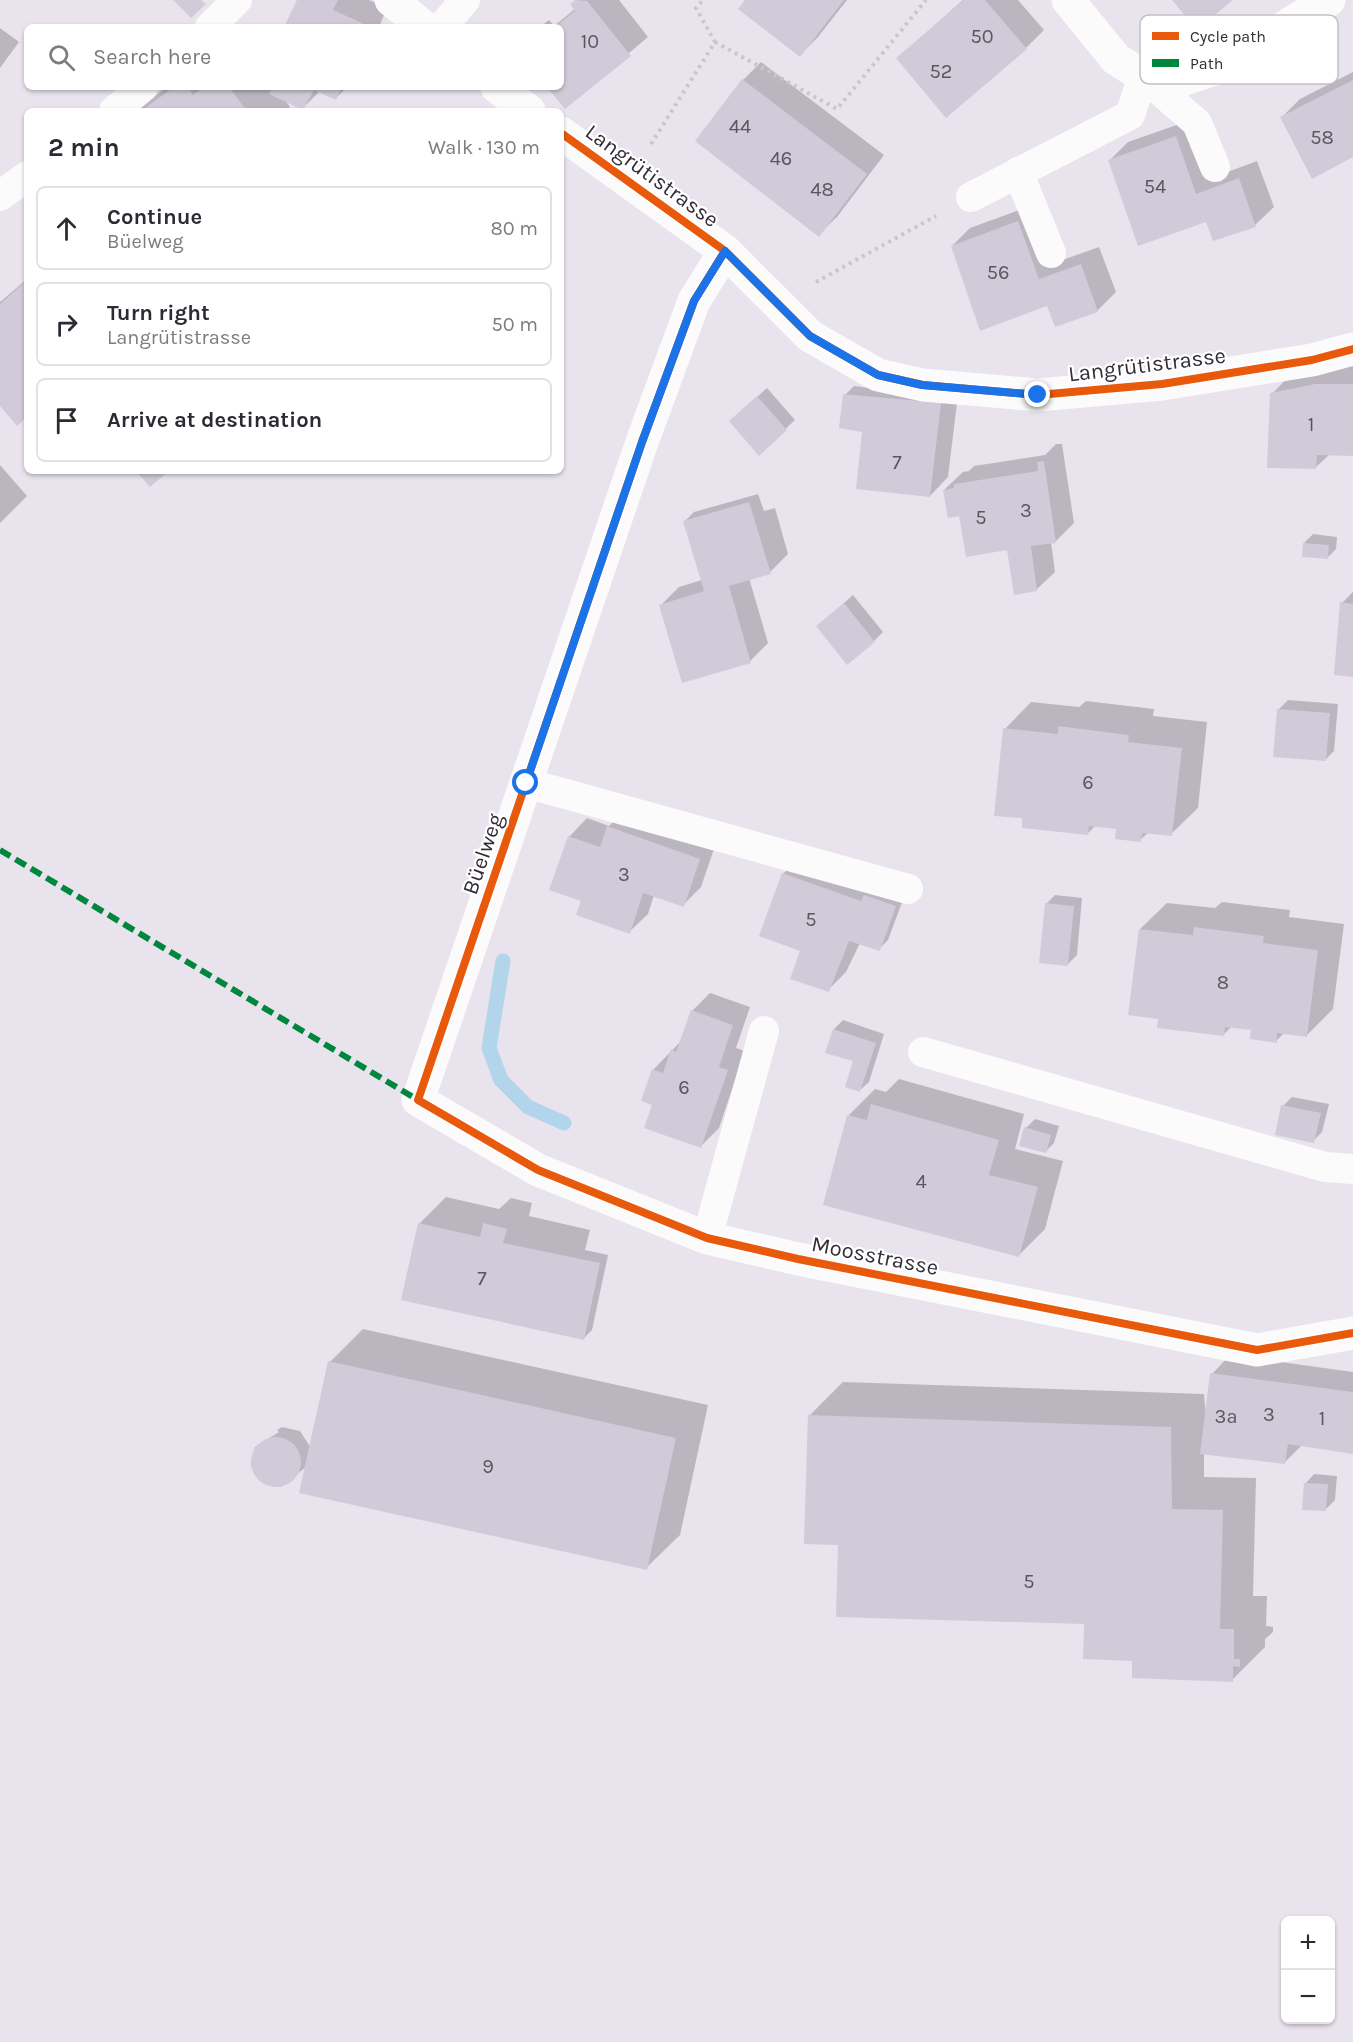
<!DOCTYPE html>
<html lang="en">
<head>
<meta charset="utf-8">
<style>
	:root { --surface:#fff; --page:#f2f2f3; --text:#2b2b33; --muted:#7c7c81; --line:#e1e1e2 }
	body { margin:0; font-family:Karla,sans-serif; background:var(--page); color:var(--text) }
	.controls { position:absolute; right:18px; bottom:18px; display:grid; overflow:hidden; border-radius:9px; box-shadow:0 2px 4px #0004 }
	.controls button { width:54px; height:54px; display:grid; place-items:center; padding:0; border:0; border-bottom:2px solid var(--line); background:var(--surface); color:var(--text); font:30px sans-serif }
	.stop { position:absolute; width:18px; height:18px; margin:-14px; border:4px solid #1a73e8; border-radius:50%; background:#fff }
	.stop.end { background:#1a73e8; border-color:#fff; box-shadow:0 2px 6px #0008 }
	.list { margin:0; padding:0; list-style:none }
	h2 { display:flex; justify-content:space-between; align-items:center; height:78px; margin:0; padding:0 24px; font-size:26px }
	h2 small { font-size:20px; font-weight:400; color:var(--muted) }
	.list li { display:grid; grid-template-columns:39px 1fr auto; gap:18px; align-items:center; box-sizing:border-box; height:84px; margin:0 12px 12px; padding:0 12px; border:2px solid var(--line); border-radius:9px }
	.list b { display:block; font-size:22px; white-space:nowrap }
	.list p { margin:0; font-size:20px; white-space:nowrap; color:var(--muted) }
	.list em { font-size:20px; font-style:normal; color:var(--muted) }
	.icon { flex:none; width:33px; height:33px; fill:none; stroke:currentColor; stroke-width:2; stroke-linecap:round; stroke-linejoin:round }
	.map { position:relative; flex:none; width:1353px; height:2042px; overflow:hidden }
	.search { position:absolute; background:var(--surface); box-shadow:0 2px 4px #0004; left:24px; top:24px; width:540px; height:66px; display:flex; align-items:center; gap:15px; box-sizing:border-box; padding:0 21px; border-radius:9px; color:var(--muted); font-size:22px }
	.panel { position:absolute; background:var(--surface); box-shadow:0 2px 4px #0004; left:24px; top:108px; width:540px; height:366px; border-radius:9px }
	.map>svg:first-child { display:block }
	.shadow { fill:#0003 }
	.lines { fill:none; stroke-linecap:round; stroke-linejoin:round }
	.stream { stroke:#b2d5eb; stroke-width:15 }
	.building { fill:#d1cad8 }
	.path { stroke:#c9c6cb; stroke-width:4; stroke-dasharray:3 4.5; stroke-linecap:butt }
	.lane { stroke:#fcfbfc; stroke-width:30 }
	.street { stroke:#fcfbfc; stroke-width:33 }
	.quiet { stroke:#00873e; stroke-width:6; stroke-dasharray:12 6; stroke-linecap:butt }
	.cycleway-casing { stroke:#fff; stroke-width:11 }
	.cycleway { stroke:#e8590c; stroke-width:8 }
	.route { stroke:#1a73e8; stroke-width:8 }
	.labels { text-anchor:middle; dominant-baseline:central; stroke-width:4.5; stroke-linejoin:round; paint-order:stroke }
	.number-label { font-size:20px; fill:#5a565f }
	.street-label { font-size:22px; fill:#322e36; stroke:#fff }
	.key { fill:#fff; stroke:#c2c0c3; stroke-width:1.5 }
	.key-label { font-size:16px; fill:#322e36 }
</style>
</head>
<body>
<div class="map">
<svg width="1353" height="2042" viewBox="0 0 1353 2042">
	<rect width="100%" height="100%" fill="#e9e3ee"/>
	<path class="shadow" d="M298,0H369L387,8L379,27H286Z
		M577,0H619L648,37L565,107L549,87H561V27H540L549,20L554,26L575,9L572,4Z
		M747,0H847L818,37L800,55Z
		M963,0H1018L1044,30L1026,48L898,58Z
		M0,28L19,42L0,68Z
		M761,62L884,155L837,217L818,235L743,80Z
		M1353,72V156L1282,117L1300,99Z
		M167,87H347L336,98L320,91L303,108L285,100L290,107L286,111H134Z
		M1194,119L1214,177L1257,161L1274,207L1255,225L1207,220L1110,160L1128,142Z
		M1036,204L1057,262L1099,247L1116,292L1098,310L1056,325L1048,304L952,246L970,228Z
		M27,279V415L0,404V302Z
		M1334,366H1353V454H1330L1315,468L1272,394L1290,375Z
		M854,386L892,391L959,386L948,477L930,496L845,395Z
		M767,388L795,420L759,453L739,413Z
		M1056,444H1062L1074,523L1056,541L1051,542L1055,572L1036,590L1008,548L960,514L944,490L963,472L969,471L974,466L1045,455Z
		M0,465L27,496L0,523Z
		M758,494L764,511L775,508L788,554L770,572L749,578L768,643L750,661L661,605L679,587L702,580L685,521L694,512Z
		M1313,534L1337,537L1336,549L1327,558L1304,543Z
		M1353,592V675L1342,603Z
		M853,595L883,632L874,641L818,626Z
		M1288,700L1338,704L1334,751L1325,760L1279,709Z
		M1086,701L1154,709L1153,716L1207,722L1198,808L1171,834L1149,832L1140,840L1117,828L1096,825L1087,834L1024,817L1005,729L1031,702L1079,707Z
		M626,809L717,840L701,887L683,905L654,895L648,914L629,932L583,900L569,837L587,818L609,826Z
		M801,856L904,897L888,940L879,949L860,943L846,972L828,990L802,950L783,874Z
		M1055,895L1082,898L1077,955L1068,964L1046,904Z
		M1222,902L1290,910L1289,917L1344,924L1333,1009L1307,1035L1285,1032L1276,1041L1253,1029L1232,1026L1223,1035L1160,1018L1140,929L1167,903L1215,908Z
		M710,993L750,1007L736,1048L745,1051L719,1128L701,1146L654,1104L653,1070L682,1040L692,1011Z
		M843,1020L884,1034L869,1082L860,1090L855,1060L827,1052L834,1029Z
		M899,1079L1024,1114L1015,1149L1063,1161L1045,1229L1018,1256L849,1115L875,1089L886,1092Z
		M1292,1097L1329,1104L1322,1132L1313,1141L1283,1106Z
		M1035,1119L1059,1126L1054,1143L1045,1152L1026,1128Z
		M446,1197L499,1209L511,1198L532,1203L529,1216L590,1230L585,1250L608,1255L592,1330L583,1339L419,1224Z
		M363,1329L708,1405L680,1535L646,1568L307,1466L281,1487L262,1482L251,1466L255,1447L279,1432L277,1430L264,1438L282,1427L300,1431L311,1448L330,1362Z
		M1230,1355L1353,1372V1452L1302,1445L1285,1462L1204,1453V1477L1256,1478L1253,1596H1267L1266,1626L1273,1627V1632L1265,1639V1647L1232,1680L1133,1659L1086,1622L839,1544L810,1415L843,1382L1204,1394L1206,1419L1212,1374Z
		M1314,1474L1337,1476L1335,1500L1326,1509L1306,1483Z"/>
	<g class="lines">
		<path class="stream" d="M503,961L489,1048L501,1080L528,1107L564,1123"/>
	</g>
	<path class="building" d="M173,0H201L206,4L191,18Z
		M297,0H338L333,10L371,27H284Z
		M575,0L587,1L631,56L565,109L547,87H561V27H555L575,11L570,4Z
		M745,0H844L800,57L738,9Z
		M964,0H985L1027,49L946,118L896,58Z
		M1172,0H1233L1197,30Z
		M742,79L867,174L819,237L695,141Z
		M1353,80V157L1312,179L1280,117Z
		M174,87H188L193,95L204,87H229L247,111H141Z
		M273,87H342L336,100L314,90L303,110L269,94Z
		M1176,136L1196,194L1239,178L1256,227L1213,241L1206,222L1138,246L1108,160Z
		M1018,221L1039,279L1081,264L1098,312L1055,327L1047,306L980,331L951,246Z
		M27,280V417L17,426L0,406V304Z
		M1315,384H1353V456L1317,455L1316,469L1267,468L1270,393Z
		M843,394L941,403L930,497L856,489L862,432L839,428Z
		M757,396L787,430L759,456L729,421Z
		M1044,461L1056,543L1031,546L1037,591L1014,595L1007,550L966,557L959,516L948,518L943,490L954,488V484L1038,471L1037,462Z
		M136,471H169L150,487Z
		M749,502L771,574L729,586L751,663L682,683L659,605L704,591L683,521Z
		M1303,543L1329,545L1328,559L1302,557Z
		M1340,602L1353,604V677L1334,675Z
		M844,603L875,642L847,665L816,626Z
		M1277,709L1330,713L1326,761L1273,757Z
		M1058,726L1129,735L1128,742L1182,748L1172,836L1142,833L1141,842L1115,839L1116,829L1089,826L1088,835L1022,828V818L994,816L1003,728L1058,734Z
		M607,826L700,859L684,907L643,893L630,934L576,915L581,901L549,890L568,836L600,847Z
		M782,873L861,901L864,895L896,906L880,951L849,941L829,992L790,979L800,951L759,936Z
		M1045,903L1074,906L1068,966L1039,963Z
		M1194,927L1264,936L1263,943L1318,950L1307,1037L1277,1033V1043L1250,1039L1251,1030L1225,1027L1224,1036L1157,1028L1158,1019L1128,1015L1139,929L1193,935Z
		M691,1010L733,1025L719,1067L728,1070L701,1148L644,1128L652,1105L641,1101L652,1069L663,1073L671,1049L676,1052Z
		M833,1029L876,1043L860,1092L845,1087L853,1061L825,1053Z
		M871,1104L999,1140L989,1175L1038,1187L1019,1257L823,1205L847,1115L867,1120Z
		M1281,1105L1321,1113L1314,1143L1275,1135Z
		M1024,1127L1051,1135L1046,1153L1019,1146Z
		M418,1223L480,1237L483,1223L507,1229L503,1243L600,1263L584,1340L401,1300Z
		M328,1361L676,1438L647,1570L299,1493Z
		M1210,1373L1353,1392V1454L1288,1444L1285,1464L1200,1454Z
		M808,1415L1171,1427L1172,1509L1223,1510L1220,1629H1234V1659H1240V1667L1233,1666V1682L1132,1678V1661L1083,1659L1084,1624L836,1617L838,1545L804,1544Z
		M251 1462a25 25 0 1 1 50 0a25 25 0 1 1-50 0Z
		M1304,1483L1328,1484L1326,1511L1302,1510Z"/>
	<g class="lines">
		<path class="path" d="M715,42L837,109L926,0
			M651,144L715,42L696,8L703,0
			M816,282L936,216"/>
		<path class="lane" d="M210,27L237,0
			M442,27L465,0
			M114,111L143,87
			M1018,172L1051,253
			M0,196L27,176
			M971,197L1130,115L1143,76L1197,123L1215,167
			M526,783L908,889
			M923,1052L1325,1167L1353,1169
			M707,1238L764,1031"/>
		<path class="street" d="M391,0L424,27
			M1068,0L1116,59L1143,76L1175,82L1215,69L1329,0
			M497,87L529,111
			M561,133L725,251L810,336L878,375L923,385L1038,395L1162,384L1312,360L1353,349
			M725,251L694,301L642,442L418,1100L538,1170L707,1238L798,1259L1257,1350L1353,1333"/>
		<path class="quiet" d="M0,850L418,1100"/>
		<defs>
			<path id="cycleway" d="M561,133L725,251L810,336L878,375L923,385L1038,395L1162,384L1312,360L1353,349
				M725,251L694,301L642,442L418,1100L538,1170L707,1238L798,1259L1257,1350L1353,1333"/>
		</defs>
		<use href="#cycleway" class="cycleway-casing"/>
		<use href="#cycleway" class="cycleway"/>
	</g>
	<g class="lines">
		<path class="route" d="M526,783L642,442L694,301L725,251L810,336L878,375L922,385L1038,395"/>
	</g>
	<g class="labels">
		<g class="number-label">
			<text x="982" y="36">50</text>
			<text x="590" y="41">10</text>
			<text x="941" y="71">52</text>
			<text x="740" y="126">44</text>
			<text x="1322" y="137">58</text>
			<text x="781" y="158">46</text>
			<text x="1155" y="186">54</text>
			<text x="822" y="189">48</text>
			<text x="998" y="272">56</text>
			<text x="1311" y="424">1</text>
			<text x="897" y="462">7</text>
			<text x="1026" y="510">3</text>
			<text x="981" y="517">5</text>
			<text x="1088" y="782">6</text>
			<text x="624" y="874">3</text>
			<text x="811" y="919">5</text>
			<text x="1223" y="982">8</text>
			<text x="684" y="1087">6</text>
			<text x="921" y="1181">4</text>
			<text x="482" y="1278">7</text>
			<text x="1269" y="1414">3</text>
			<text x="1226" y="1416">3a</text>
			<text x="1322" y="1418">1</text>
			<text x="488" y="1466">9</text>
			<text x="1029" y="1581">5</text>
		</g>
		<g class="street-label">
			<text transform="translate(652 176) rotate(36)">Langrütistrasse</text>
			<text transform="translate(1147 365) rotate(-7)">Langrütistrasse</text>
			<text transform="translate(483 854) rotate(-71)">Büelweg</text>
			<text transform="translate(875 1256) rotate(11)">Moosstrasse</text>
		</g>
	</g>
	<rect x="1140" y="15" width="198" height="69" rx="9" class="key"/>
	<rect x="1152" y="32" width="27" height="8" fill="#e8590c"/>
	<rect x="1152" y="59" width="27" height="8" fill="#00873e"/>
	<g class="key-label">
		<text x="1190" y="42">Cycle path</text>
		<text x="1190" y="69">Path</text>
	</g>
</svg>
<div class="controls">
<button>+</button>
<button>−</button>
</div>
<div class="stop" style="left:526px;top:783px"></div>
<div class="stop end" style="left:1038px;top:395px"></div>
<div class="search"><svg class="icon" aria-label="search" viewBox="0 0 24 24"><circle cx="10" cy="10" r="6"/><path d="M15 15l6 6"/></svg>Search here</div>
<section class="panel">
<h2>2 min<small>Walk · 130 m</small></h2>
<ul class="list">
<li><svg class="icon" aria-label="ahead" viewBox="0 0 24 24"><path d="M12 20V5M6 11l6-6 6 6"/></svg><div><b>Continue</b><p>Büelweg</p></div><em>80 m</em></li>
<li><svg class="icon" aria-label="right" viewBox="0 0 24 24"><path d="M7 20v-9h11M14 6l5 5-5 5"/></svg><div><b>Turn right</b><p>Langrütistrasse</p></div><em>50 m</em></li>
<li><svg class="icon" aria-label="arrive" viewBox="0 0 24 24"><path d="M6 21V4h12l-3 4 3 4H6"/></svg><div><b>Arrive at destination</b></div></li>
</ul>
</section>
</div>
</body>
</html>
